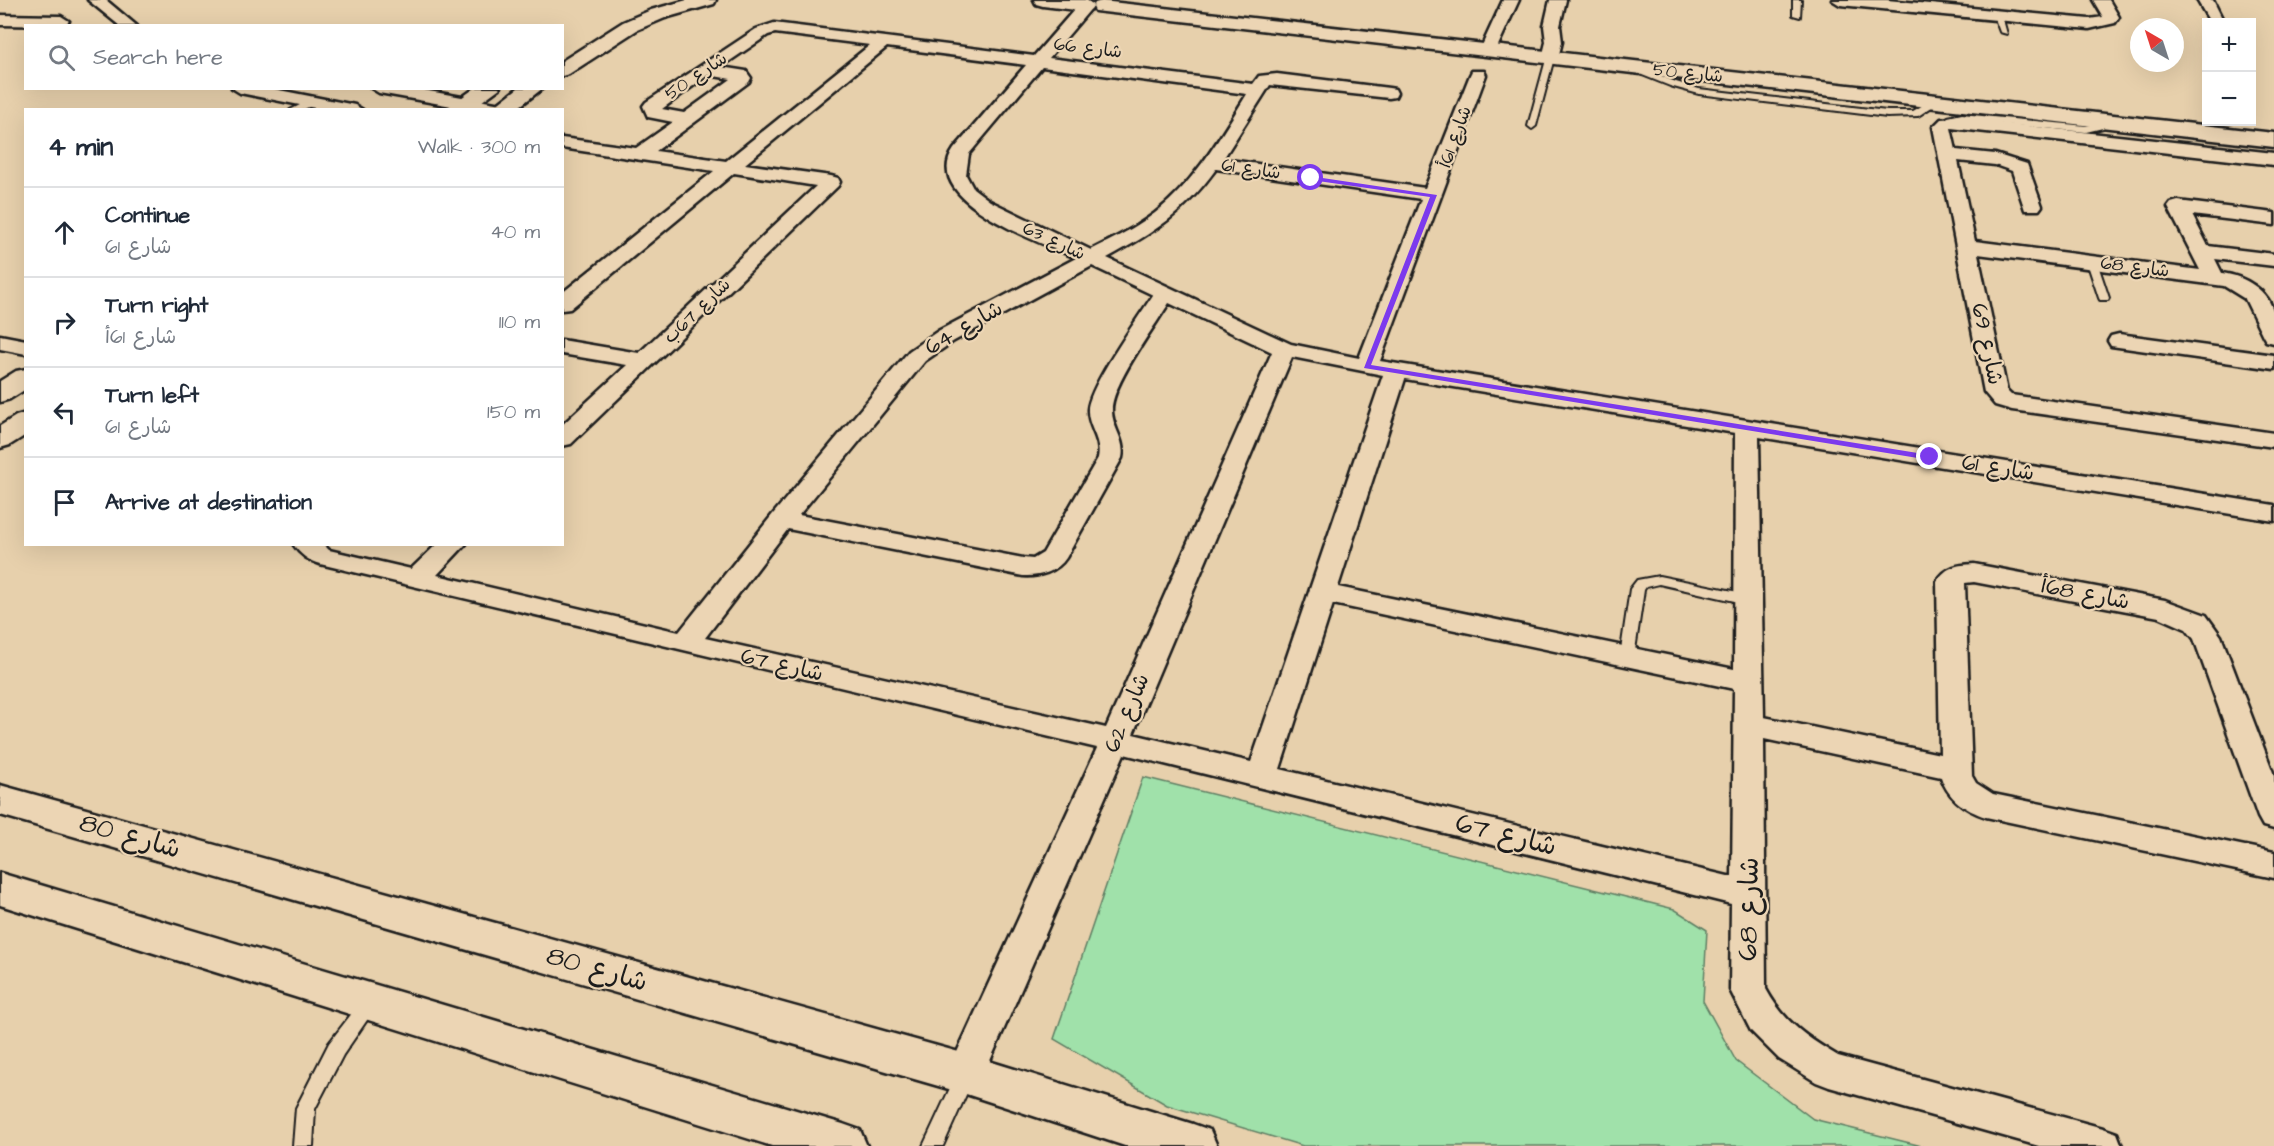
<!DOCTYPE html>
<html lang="en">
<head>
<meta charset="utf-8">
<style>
	:root { --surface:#fff; --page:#f2f2f3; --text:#1f2937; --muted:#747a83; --line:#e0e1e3 }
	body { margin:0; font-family:"Architects Daughter","Playpen Sans Arabic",sans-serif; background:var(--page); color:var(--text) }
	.controls { position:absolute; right:18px; top:18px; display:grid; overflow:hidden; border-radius:0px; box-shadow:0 6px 24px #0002 }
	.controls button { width:54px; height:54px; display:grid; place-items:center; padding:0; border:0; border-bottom:2px solid var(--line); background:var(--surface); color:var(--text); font:30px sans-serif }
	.compass { position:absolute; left:2130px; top:18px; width:54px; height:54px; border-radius:50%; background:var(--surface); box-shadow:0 6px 24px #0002; rotate:321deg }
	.stop { position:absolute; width:18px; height:18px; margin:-14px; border:4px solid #7c3aed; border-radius:50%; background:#fff }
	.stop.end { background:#7c3aed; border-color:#fff; box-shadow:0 2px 6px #0008 }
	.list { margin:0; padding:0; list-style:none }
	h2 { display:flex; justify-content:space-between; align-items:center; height:78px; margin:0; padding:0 24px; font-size:26px }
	h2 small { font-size:20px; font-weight:400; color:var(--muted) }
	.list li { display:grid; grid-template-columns:39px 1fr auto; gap:18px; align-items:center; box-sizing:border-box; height:90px; padding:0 24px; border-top:2px solid var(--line) }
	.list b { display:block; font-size:22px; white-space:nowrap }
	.list p { margin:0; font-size:20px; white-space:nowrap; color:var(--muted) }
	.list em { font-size:20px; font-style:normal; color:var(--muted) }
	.icon { flex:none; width:33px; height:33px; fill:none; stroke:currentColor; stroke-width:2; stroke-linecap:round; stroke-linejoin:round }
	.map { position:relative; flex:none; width:2274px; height:1146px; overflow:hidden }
	.search { position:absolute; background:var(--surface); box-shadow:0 6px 24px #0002; left:24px; top:24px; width:540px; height:66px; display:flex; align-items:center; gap:15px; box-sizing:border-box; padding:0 21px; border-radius:0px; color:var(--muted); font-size:22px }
	.panel { position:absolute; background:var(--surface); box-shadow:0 6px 24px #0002; left:24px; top:108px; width:540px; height:438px; border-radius:0px }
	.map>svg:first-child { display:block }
	.green { fill:#a0e1aa; stroke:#5e7e63; stroke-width:1.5 }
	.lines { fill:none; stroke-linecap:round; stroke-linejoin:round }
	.service-casing { stroke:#1c1c1c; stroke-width:4 }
	.minor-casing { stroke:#1c1c1c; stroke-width:5 }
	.tertiary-casing { stroke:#1c1c1c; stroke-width:5 }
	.service { fill:#ecd5b4; fill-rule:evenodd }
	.minor { fill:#ecd5b4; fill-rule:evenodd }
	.tertiary { fill:#ecd5b4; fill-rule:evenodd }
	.route { fill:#7c3aed }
	.labels { text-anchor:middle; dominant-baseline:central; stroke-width:4.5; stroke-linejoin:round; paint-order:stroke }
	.far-street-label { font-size:18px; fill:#1c1c1c; stroke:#ecd5b4 }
	.street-label { font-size:22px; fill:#1c1c1c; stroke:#ecd5b4 }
	.near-street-label { font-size:27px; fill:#1c1c1c; stroke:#ecd5b4 }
</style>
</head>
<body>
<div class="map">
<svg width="2274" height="1146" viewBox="0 0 2274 1146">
	<rect width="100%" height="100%" fill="#e7d0ac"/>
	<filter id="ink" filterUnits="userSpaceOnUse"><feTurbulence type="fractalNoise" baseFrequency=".0167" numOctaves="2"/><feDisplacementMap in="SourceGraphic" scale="12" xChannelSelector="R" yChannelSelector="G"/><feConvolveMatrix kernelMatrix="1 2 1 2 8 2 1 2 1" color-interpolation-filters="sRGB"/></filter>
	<g filter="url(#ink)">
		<path class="green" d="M1143,777L1674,909L1707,930L1703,1001L1736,1061L1813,1119L1922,1146H1303L1167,1105L1054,1039Z"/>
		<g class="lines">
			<defs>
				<path id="service" d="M1793,0H1801L1800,17L1793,15Z
					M1998,14L2002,16L2007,34L2000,32L1994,16Z
					M1547,56L1554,58L1536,126L1532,129L1528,126Z
					M1632,67H1638L1676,82L1699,89L1887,111H1913L1934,99L1941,101L1918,116L1887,117L1699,94L1670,86L1632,71Z
					M312,99L316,102L315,104L302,110H290Z
					M1962,114L2086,126L2097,124L2101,118L2108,120L2103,128L2086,132L1962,120L1944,127L1940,124L1948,117Z
					M2092,259L2097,262L2109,298L2108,300H2100L2099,298L2087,262Z
					M1659,576L1748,594L1755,599L1748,604L1659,584L1646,587L1644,590L1634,657L1632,660H1622L1620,657L1630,589L1637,580Z
					M369,996L375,999L378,1004L343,1055L315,1109L313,1146H293L296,1108L299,1102L329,1043L363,999Z
					M965,1069L972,1071L974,1077L943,1146H923L958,1071Z"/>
				<path id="minor" d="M88,0H106L137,26H120Z
					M1086,0L1094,5L1049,58L1253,84L1259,76L1277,74L1389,88L1395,89L1397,93L1395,97L1389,98L1270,85L1223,159L1425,188L1470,75L1472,71H1484L1486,75L1380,361L2274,505V521L1759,437L1764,717L1940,754L1937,581C1947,566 1957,565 1974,564L2165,600L2206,615L2221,636L2274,775V829L2263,826L2258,817L2194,639L2186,629L2159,617L1974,582L1965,583L1972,776L1976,783L1993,794L2274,852V878L1986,817C1965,810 1948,799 1941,777L1764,739L1766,989C1784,1022 1806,1037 1838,1056L2103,1128L2117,1133L2122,1146H2039L1829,1087L1816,1082L1779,1059L1751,1031L1730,990L1731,904L1124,754L979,1086L966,1091L953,1086L947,1074L1097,748L320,564C309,561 300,555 293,544H323L329,550L411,569L437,544H466L437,575L679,632L773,514L909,351L938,331L1076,258C1043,243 918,201 954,149L1026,65L887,47L745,164L831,176L838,178L840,182L838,186L571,444L562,446V425L627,365L562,354V340L639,353L816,186L734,173L570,309L562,310V293L714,171L562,148V138L636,148L673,122L648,117L643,106L646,102L756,29L774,23L1034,56L1081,2ZM775,33L870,45L726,161L656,151L749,82L751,78L746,71L721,67L768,35ZM1042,67L1247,94C1221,136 1195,182 1155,213C1135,228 1113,239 1091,250L990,201L973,188L966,175L969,154ZM708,75L731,79L684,113L662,109ZM1216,169L1421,199L1359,358L1291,344L1107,258C1155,232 1183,214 1216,169ZM1092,266L1153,295C1138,318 1090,385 1088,409C1087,427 1102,439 1098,458L1043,553L1033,559L1023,558L799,515L925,361L954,341ZM1169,303L1272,352L1106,728L705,638L788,529L1023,576C1039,577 1057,572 1066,558L1122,458C1126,439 1111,427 1112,409C1112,384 1155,326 1169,303ZM1292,357L1383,375L1251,762L1133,734ZM1405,379L1735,433L1734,669L1338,587ZM1333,604L1734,689L1732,877L1280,769Z
					M1503,0H1519L1496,50L1488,55L1482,53L1480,50Z
					M1550,0H1566L1560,26L1562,42L1558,58L1550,63L1542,58L1546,42L1544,26Z
					M1832,0H1887L2089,19L2103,17L2093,0H2109L2119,17L2115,23L2089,29L1840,5Z
					M2197,0H2213L2224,22H2210Z
					M0,15L61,16L69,21L62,26L0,25Z
					M232,88H269L355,105L363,110H325L240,93Z
					M371,88H412L501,104L507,105L510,109L474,110L379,93Z
					M1955,118L2274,153V165L1951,128L1956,150L1995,154L2027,164L2042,206L2039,210H2025L2012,171L1995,165L1958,161L1975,241L2200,270L2168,207L2171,203L2178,201L2274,213V225L2192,215L2208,246L2274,254V266L2215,259L2222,273C2244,276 2269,290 2274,314C2274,323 2274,334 2274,343L2266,341L2263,336L2245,299L2224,286L1978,254L2007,391L2011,395L2274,433V447L2012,410L1995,405L1984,392L1933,127L1941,119Z
					M2119,334L2274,355V369L2111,346L2108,341L2111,336Z
					M0,335L26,340V354L0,349Z"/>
				<path id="tertiary" d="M687,0H716L714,4L665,18L637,30L569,74L562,76V61L623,22L651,10Z
					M1034,0H1086L1093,5L1091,9L1084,11L1043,6L1036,4Z
					M1102,1L2274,133V147L1095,11L1093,7L1095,3Z
					M475,88H500L470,110H444Z
					M518,88H543L515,110H490Z
					M26,369V389L10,399L0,402V381L16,371Z
					M26,413V435L10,445L0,448V426L16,416Z
					M0,785L966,1054L1193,1124L1210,1130L1217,1146H1125L966,1094L0,815Z
					M0,873L843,1124L860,1130L867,1146H772L0,905Z"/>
			</defs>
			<use href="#service" class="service-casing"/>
			<use href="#minor" class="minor-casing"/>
			<use href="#tertiary" class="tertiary-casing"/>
			<use href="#service" class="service"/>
			<use href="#minor" class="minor"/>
			<use href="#tertiary" class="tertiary"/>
		</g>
	</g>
	<path class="route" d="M1309,176L1437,195L1371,365L1930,455L1934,457L1930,460L1364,368L1430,197L1311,180Z"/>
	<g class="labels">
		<g class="far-street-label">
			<text transform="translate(1088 48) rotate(7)">شارع 66</text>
			<text transform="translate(1688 73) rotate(6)">شارع 50</text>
			<text transform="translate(696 76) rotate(-34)">شارع 50</text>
			<text transform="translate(1455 137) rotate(-70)">شارع 61أ</text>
			<text transform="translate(1251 169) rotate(8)">شارع 61</text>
			<text transform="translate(1054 241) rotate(25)">شارع 63</text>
			<text transform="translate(2135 267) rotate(7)">شارع 68</text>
			<text transform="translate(697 311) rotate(-44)">شارع 67ب</text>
		</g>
		<g class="street-label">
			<text transform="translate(964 328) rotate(-30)">شارع 64</text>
			<text transform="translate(1987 344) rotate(78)">شارع 69</text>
			<text transform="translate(1998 468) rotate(9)">شارع 61</text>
			<text transform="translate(2085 594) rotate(11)">شارع 68أ</text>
			<text transform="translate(782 665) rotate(13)">شارع 67</text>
			<text transform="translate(1127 713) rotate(-67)">شارع 62</text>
		</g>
		<g class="near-street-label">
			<text transform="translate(1506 835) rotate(14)">شارع 67</text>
			<text transform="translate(130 836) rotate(16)">شارع 80</text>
			<text transform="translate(1749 909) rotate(-89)">شارع 68</text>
			<text transform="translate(597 969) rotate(16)">شارع 80</text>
		</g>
	</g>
</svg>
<div class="controls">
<button>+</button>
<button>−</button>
</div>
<svg class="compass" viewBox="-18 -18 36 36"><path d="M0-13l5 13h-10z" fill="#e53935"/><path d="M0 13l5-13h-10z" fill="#747a83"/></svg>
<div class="stop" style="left:1311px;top:178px"></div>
<div class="stop end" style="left:1930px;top:457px"></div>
<div class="search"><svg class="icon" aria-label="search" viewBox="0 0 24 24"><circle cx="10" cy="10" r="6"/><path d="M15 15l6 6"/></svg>Search here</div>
<section class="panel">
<h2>4 min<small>Walk · 300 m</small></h2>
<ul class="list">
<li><svg class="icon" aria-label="ahead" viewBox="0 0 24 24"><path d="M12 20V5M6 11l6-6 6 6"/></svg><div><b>Continue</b><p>شارع 61</p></div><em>40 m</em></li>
<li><svg class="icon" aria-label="right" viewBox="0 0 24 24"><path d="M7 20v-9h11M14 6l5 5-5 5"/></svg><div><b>Turn right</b><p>شارع 61أ</p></div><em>110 m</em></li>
<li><svg class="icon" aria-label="left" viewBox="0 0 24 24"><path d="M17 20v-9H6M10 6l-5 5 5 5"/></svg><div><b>Turn left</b><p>شارع 61</p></div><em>150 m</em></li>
<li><svg class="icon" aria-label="arrive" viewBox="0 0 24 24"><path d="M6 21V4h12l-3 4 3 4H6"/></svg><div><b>Arrive at destination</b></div></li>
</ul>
</section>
</div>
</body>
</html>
